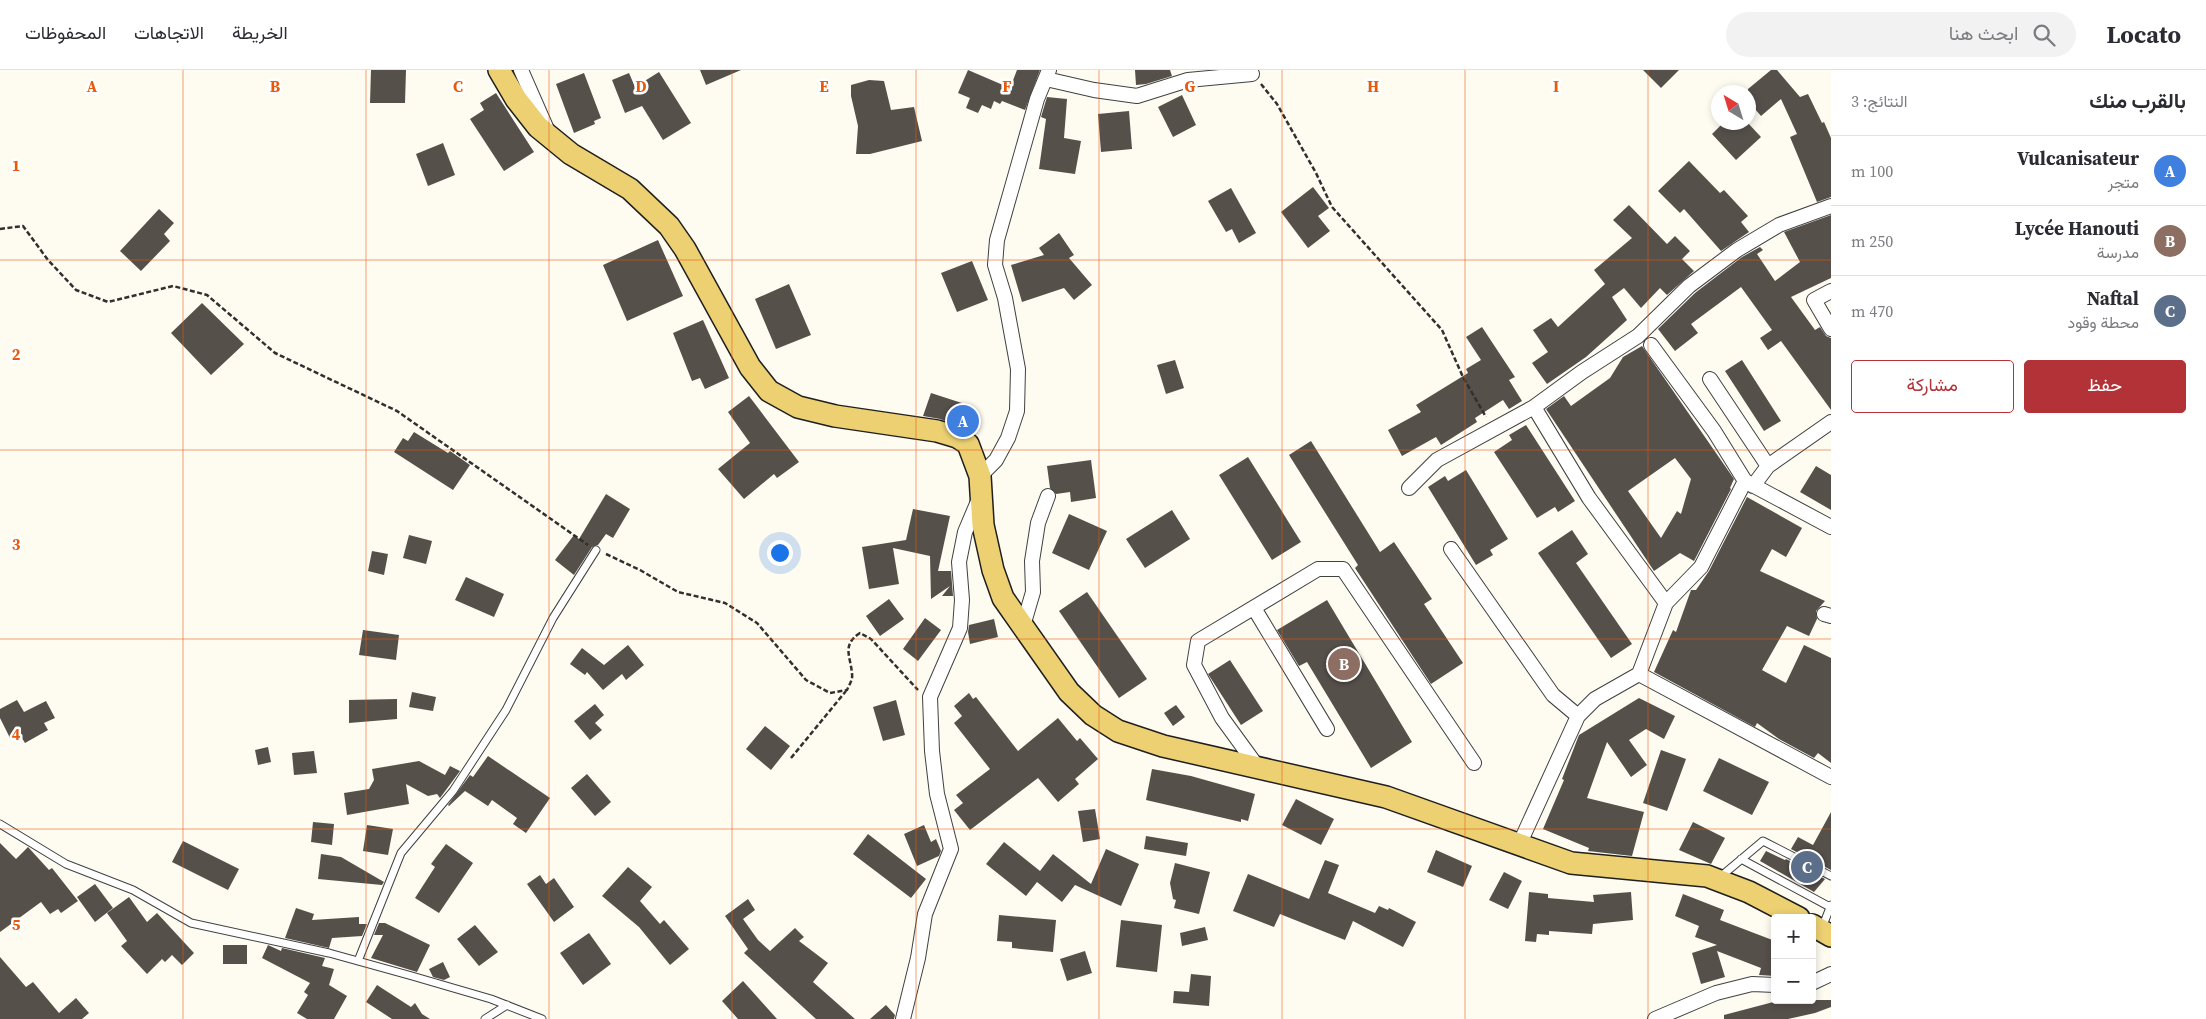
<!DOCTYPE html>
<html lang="ar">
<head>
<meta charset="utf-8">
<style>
	:root { --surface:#fff; --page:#f2f2f3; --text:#2b2b33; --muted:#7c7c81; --line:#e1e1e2; --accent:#b23237 }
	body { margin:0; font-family:"Source Serif 4",Vazirmatn,serif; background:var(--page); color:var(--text); direction:rtl }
	.controls { position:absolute; right:15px; bottom:15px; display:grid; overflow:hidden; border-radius:5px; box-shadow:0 2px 8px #0003 }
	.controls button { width:45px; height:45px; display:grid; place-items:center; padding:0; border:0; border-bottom:1px solid var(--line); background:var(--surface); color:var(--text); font:25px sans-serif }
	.compass { position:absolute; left:1711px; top:15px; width:45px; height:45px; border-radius:50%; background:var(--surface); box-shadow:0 2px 8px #0003; rotate:322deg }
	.you { position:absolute; left:779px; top:482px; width:18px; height:18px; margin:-12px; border:4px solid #fff; border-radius:50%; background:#1a73e8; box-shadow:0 0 0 8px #1a73e833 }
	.badge { display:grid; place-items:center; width:32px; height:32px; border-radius:50%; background:var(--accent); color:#fff; font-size:16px; font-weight:700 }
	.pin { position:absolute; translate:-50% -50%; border:2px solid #fff; box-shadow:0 1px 5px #0006 }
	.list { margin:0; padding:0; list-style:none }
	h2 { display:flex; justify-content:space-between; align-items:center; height:65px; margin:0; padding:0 20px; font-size:21px }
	h2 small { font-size:16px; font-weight:400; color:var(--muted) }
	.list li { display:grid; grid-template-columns:32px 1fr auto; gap:15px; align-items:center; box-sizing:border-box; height:70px; padding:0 20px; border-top:1px solid var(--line) }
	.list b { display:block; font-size:19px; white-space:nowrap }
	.list p { margin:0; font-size:16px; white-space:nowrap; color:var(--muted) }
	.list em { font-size:16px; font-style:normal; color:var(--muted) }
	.actions { display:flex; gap:10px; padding:15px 20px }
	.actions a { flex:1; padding:11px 0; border:1px solid var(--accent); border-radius:5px; text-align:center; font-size:18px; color:var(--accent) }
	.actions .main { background:var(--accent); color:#fff }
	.icon { flex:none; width:28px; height:28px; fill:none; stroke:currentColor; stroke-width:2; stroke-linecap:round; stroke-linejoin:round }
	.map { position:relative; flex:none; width:1831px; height:949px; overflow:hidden; direction:ltr }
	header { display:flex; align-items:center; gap:30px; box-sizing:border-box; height:70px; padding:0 25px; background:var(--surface); border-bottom:1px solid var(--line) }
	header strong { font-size:24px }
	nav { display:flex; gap:28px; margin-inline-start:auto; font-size:18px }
	.search { width:350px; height:45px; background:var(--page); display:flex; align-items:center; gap:12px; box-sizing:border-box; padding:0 18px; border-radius:28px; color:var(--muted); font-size:19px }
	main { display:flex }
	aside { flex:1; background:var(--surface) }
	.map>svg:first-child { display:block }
	.building { fill:#56504b; fill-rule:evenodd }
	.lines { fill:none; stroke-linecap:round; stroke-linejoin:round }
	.lane-casing { stroke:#414141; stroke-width:9 }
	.street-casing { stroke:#414141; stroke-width:16 }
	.primary-casing { stroke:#1f1f1f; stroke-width:24 }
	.path { stroke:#303030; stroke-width:2.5; stroke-dasharray:5 2.5; stroke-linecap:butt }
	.lane { stroke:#fff; stroke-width:7 }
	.street { stroke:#fff; stroke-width:14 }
	.primary { stroke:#ecd072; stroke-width:21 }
	.grid { fill:none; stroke:#e8590c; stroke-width:1; stroke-opacity:0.55 }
	.grid-label { font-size:16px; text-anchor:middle; font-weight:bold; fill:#e8590c; stroke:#fff; stroke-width:5; stroke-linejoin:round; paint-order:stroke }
</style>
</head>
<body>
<header>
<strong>Locato</strong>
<div class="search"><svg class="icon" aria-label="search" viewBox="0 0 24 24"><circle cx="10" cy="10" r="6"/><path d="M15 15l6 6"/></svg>ابحث هنا</div>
<nav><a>الخريطة</a><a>الاتجاهات</a><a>المحفوظات</a></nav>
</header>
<main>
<aside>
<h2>بالقرب منك<small>النتائج: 3</small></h2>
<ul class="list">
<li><span class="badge" style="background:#3f7fe0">A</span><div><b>Vulcanisateur</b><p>متجر</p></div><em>100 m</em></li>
<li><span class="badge" style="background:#8d6e63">B</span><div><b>Lycée Hanouti</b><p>مدرسة</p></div><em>250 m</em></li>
<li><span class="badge" style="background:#5c6f8a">C</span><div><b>Naftal</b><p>محطة وقود</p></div><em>470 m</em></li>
</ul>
<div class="actions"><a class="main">حفظ</a><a>مشاركة</a></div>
</aside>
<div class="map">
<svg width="1831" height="949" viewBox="0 0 1831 949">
	<rect width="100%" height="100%" fill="#fefbf1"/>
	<path class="building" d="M371,0H406L405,33H370Z
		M700,0H741L706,15Z
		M968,0L1010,18L1017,0H1040L1025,40L1002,31L1000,34L994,31L991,39L982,35L978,43L966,38L970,28L958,23Z
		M1135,0H1170L1172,6L1146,14L1136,15Z
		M1643,0H1679L1661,18Z
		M1771,0H1777L1800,27L1808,24L1822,53L1824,52L1831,68V127L1817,132L1790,67L1797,64L1781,29L1761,46L1748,31V19Z
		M659,2L691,53L663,70L642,36L625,43L612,10L629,3L635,17Z
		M584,3L601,48L594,51L595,54L574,63L556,14Z
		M869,10L884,11L891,40L914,37L922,71L870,84H856L858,56L851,26V15Z
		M496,23L534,82L504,101L470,49L484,40L480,33Z
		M1182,25L1196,55L1173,67L1158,37Z
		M1047,27L1067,29L1064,68L1081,71L1075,104L1039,99L1046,49L1041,47Z
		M1129,41L1132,79L1101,82L1098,44Z
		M1724,52H1747L1761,67L1736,90L1712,64Z
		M443,73L455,105L428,116L416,84Z
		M1689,91L1720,123L1724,120L1748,146L1741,152L1749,162L1721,181L1684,139L1680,143L1658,121Z
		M1313,117L1329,138L1318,146L1330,161L1308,178L1281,142Z
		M1231,118L1256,163L1239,173L1232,159L1226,162L1208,131Z
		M1629,135L1667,174L1675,166L1690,181L1682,189L1694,201L1667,225L1660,218L1641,238L1624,218L1612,227L1627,250L1586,287L1547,314L1532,293L1548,282L1533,260L1551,248L1558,257L1605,214L1594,200L1632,168L1613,150Z
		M159,139L174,153L164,164L170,171L141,201L120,181Z
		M1831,145V208L1791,227L1815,260L1820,257L1826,266L1831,268V340L1781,271L1768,280L1760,268L1772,260L1741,217L1691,254L1698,263L1675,281L1658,259L1695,223L1742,187L1760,177L1763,180L1757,184L1775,211L1800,192L1784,162Z
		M1059,163L1074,185L1069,188L1092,215L1074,230L1064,218L1022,232L1011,195L1044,185L1039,178Z
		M658,170L683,226L627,251L603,195Z
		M972,191L988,230L957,242L941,203Z
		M789,214L811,265L776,279L755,229Z
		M202,233L244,274L211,305L171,263Z
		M703,250L729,308L705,319L700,308L692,311L673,263Z
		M1482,257L1515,307L1509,310L1522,331L1509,339L1503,330L1475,348L1477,352L1441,375L1436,367L1402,386L1388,360L1421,342L1416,335L1468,303L1466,299L1481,290L1466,267Z
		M1642,276L1734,409L1730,418L1731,419L1694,491L1680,483L1654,501L1546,339L1564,326L1571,336L1610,308L1623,287ZM1675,388L1691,409L1681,444L1677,441L1661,468L1628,421Z
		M1175,290L1184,318L1166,324L1157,295Z
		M1742,290L1781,351L1764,361L1725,301Z
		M931,323L971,336L964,357L940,349L923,346Z
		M749,326L799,392L777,408L774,404L744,429L718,399L750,373L728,342Z
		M1526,355L1575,431L1558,442L1555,437L1537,448L1494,382L1512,370L1509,365Z
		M414,362L448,383L450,381L470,395L453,420L394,382L403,368L408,371Z
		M1311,371L1380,482L1394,472L1432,529L1424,534L1463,593L1431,614L1355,498L1358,495L1289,385Z
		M1248,387L1301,472L1272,490L1219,405Z
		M1091,390L1096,428L1071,432L1070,422L1056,424L1050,418L1047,396Z
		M1816,396L1831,405V440L1800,422Z
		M1466,400L1508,469L1490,480L1493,485L1476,495L1428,417L1445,406L1448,411Z
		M606,424L630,439L613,468L606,464L598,475L592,477L574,505L555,490L574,465L579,469Z
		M1747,427L1802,458L1786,487L1772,479L1760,501L1825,531L1816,541L1817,549L1809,566L1787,556L1762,600L1786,613L1804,575L1831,588V693L1818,683L1814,688L1779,669L1757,653L1755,657L1654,602L1673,560L1676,562L1691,520H1696L1709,501Z
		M913,439L950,446L938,501H951L953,526H942L950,516L931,529L930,486L893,478L899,514L869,519L862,477L906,470Z
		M1172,440L1190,469L1145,498L1126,469Z
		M1069,444L1107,461L1089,500L1052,483Z
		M1572,460L1588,484L1576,493L1632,574L1611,588L1538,483Z
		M409,465L432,471L426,494L403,488Z
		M372,481L388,484L384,505L368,501Z
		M466,507L504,524L494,547L455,530Z
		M1087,522L1147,609L1119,628L1059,541Z
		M889,529L904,549L880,566L866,546Z
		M1327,530L1412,672L1371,698L1307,592L1299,596L1277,560Z
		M925,548L941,560L918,591L903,579Z
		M994,549L998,567L970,574L968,562L969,555Z
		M363,560L399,565L396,590L359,585Z
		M628,575L644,595L626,610L622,604L603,620L587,602L585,605L570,594L582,578L604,595Z
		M1230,590L1263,641L1241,655L1208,604Z
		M412,622L436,627L433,641L409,637Z
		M969,623L973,629L976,627L1018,681L1058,648L1077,671L1080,668L1098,689L1075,709L1079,714L1058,732L1038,708L970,760L954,740L963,733L956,725L990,699L954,653L962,646L954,636Z
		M1639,628L1675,646L1664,669L1646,659L1629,670L1647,695L1631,707L1607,672L1587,728L1644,742L1632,786L1588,781L1589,778L1543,759L1564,710L1562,709L1579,665Z
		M397,629V649L349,653V630Z
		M17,630L24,642L46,631L55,648L44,653L48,660L25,673L20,665L11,670L0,648V639Z
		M896,630L905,665L883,671L873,637Z
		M595,634L604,645L595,653L602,660L590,670L574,651Z
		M1176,635L1185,647L1173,656L1164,643Z
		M765,656L790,676L771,700L746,679Z
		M268,677L271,692L258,695L255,680Z
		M1661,680L1686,689L1667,741L1643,733Z
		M314,681L317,703L294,705L292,683Z
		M488,686L550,728L526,763L513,754L517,748L492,730L488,736L465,721L449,736L448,735L470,705L473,707Z
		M1719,688L1769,712L1752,745L1703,721Z
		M419,691L445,705L450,696L460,701L440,728L437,724L428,726L406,714L409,734L347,745L344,723L369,719L374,710L372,699Z
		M1152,699L1191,706L1255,724L1248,751L1241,749V752L1146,730Z
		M587,704L611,732L595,746L571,718Z
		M1296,729L1334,749L1321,775L1282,755Z
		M1095,739L1100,769L1083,772L1078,741Z
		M1831,742V800L1791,779L1798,767L1813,775Z
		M313,752L334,754L332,775L311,772Z
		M1693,752L1725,768L1711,794L1679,780Z
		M367,755L393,759L388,785L363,781Z
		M924,755L931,772L936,769L941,781L939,786L917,796L904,764Z
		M868,764L926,809L911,828L853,784Z
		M1146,766L1188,773L1186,786L1144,779Z
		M183,771L239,799L228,820L172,792Z
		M1004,772L1040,801L1053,784L1091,814L1106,779L1139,794L1121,836L1075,815L1062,832L1037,812L1026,826L986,794Z
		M0,773L16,789L28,777L49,800L52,798L78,831L61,843L58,839L50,844L41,832L0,862Z
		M446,774L473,793L439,843L415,828L435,797L431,794Z
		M1436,780L1472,796L1463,817L1427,802Z
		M1766,781L1785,790L1786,789L1825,809L1814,822L1760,791Z
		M321,784L341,787L384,812L382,815L318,809Z
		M1325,790L1339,795L1328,823L1375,843L1379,836L1388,840L1389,838L1416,852L1403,877L1353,851L1345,870L1280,844L1274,857L1233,841L1248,804L1309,829Z
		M1175,793L1210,802L1199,844L1174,838L1176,830L1173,829L1170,813Z
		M628,797L652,817L640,831L660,854L664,850L689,879L670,895L639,857L602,826Z
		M1504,802L1522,811L1508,839L1489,830Z
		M540,805L546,814L554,808L574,837L554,852L527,814Z
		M95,814L113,838L95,852L77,827Z
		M1529,822L1548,824V828L1594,832L1593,825L1631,822L1633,850L1593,854L1592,864L1549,861V865L1537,864L1536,872L1525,871Z
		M1683,824L1724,840L1720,850L1775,871V906L1759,905L1761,898L1717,881L1725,907L1701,914L1692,883L1717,875L1695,867L1699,856L1675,846Z
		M129,827L147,852L157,843L194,883L182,895L172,885L165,892L162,889L147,904L121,876L127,871L107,843Z
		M748,829L755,840L743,849L758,870L770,881L795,858L804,867L799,871L828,893L813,912L855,949H816L744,883L748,879L725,846Z
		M296,838L314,844L312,850L359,847V854H367L362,866L332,868L329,878L285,868Z
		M999,845L1056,850L1053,882L1012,878V872L997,871Z
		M1121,850L1162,855L1157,902L1116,897Z
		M379,853H385L430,875L417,902L371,888L383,865H374Z
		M475,855L498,882L479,896L457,869Z
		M1205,857L1208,870L1182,876L1180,863Z
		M589,863L611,894L583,915L560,883Z
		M223,875H247V894H223Z
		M268,875L281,881L282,878L325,888L322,896L334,899L329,915L347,926L334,949H307L297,943L308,925L304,922L310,913L262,888Z
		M1085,881L1092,903L1067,911L1060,889Z
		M0,887L26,917L33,912L59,943L76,928L89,943L82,949H0Z
		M443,892L450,907L444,910L433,907L429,899Z
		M1191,904L1211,906L1209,936L1173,933L1174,921L1189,922Z
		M743,911L777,949H738L722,931Z
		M377,915L411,937L415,933L422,944L430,949H392L366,932Z
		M1781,930H1831V937L1815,943L1788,949H1724V945Z
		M886,935L895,945L894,949H870Z"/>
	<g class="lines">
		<defs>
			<path id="lane" d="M0,754L66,794L133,820L191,853L329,883L412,906L491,929L542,949
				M1741,789L1830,837
				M1719,808L1763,771L1831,806
				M1822,858L1831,835
				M358,891L401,783L453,721L506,640L553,548L596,480
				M485,949L507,935"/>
			<path id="street" d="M521,0L546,57
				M1046,9L1094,20L1137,26L1188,10L1252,4
				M1831,221L1814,230L1831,259
				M1651,275L1714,361L1745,411L1831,457
				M1710,309L1768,396
				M1534,337L1589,428L1666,533L1639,604
				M980,406L996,390L1008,368L1017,341L1018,299L1005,228L995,195L997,170L1037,29L1049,0
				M1753,416L1768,396L1831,352
				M1409,418L1437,390L1534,337L1582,302L1638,266L1689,216L1737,180L1779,155L1831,136
				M1451,479L1553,625L1578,646
				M1666,533L1701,497L1745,411
				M1254,538L1327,659
				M1824,544L1831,546
				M1023,556L1033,522L1032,491L1038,453L1048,426
				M1257,696L1222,648L1194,595L1198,571L1318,499H1343L1474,693
				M1519,775L1578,646L1595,629L1639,604L1831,707
				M1812,913L1831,904
				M903,949L918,888L925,844L951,779L937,724L932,681L930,627L960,558L962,530L959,492L965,462L979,429
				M1655,949L1716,923L1752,914L1775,915"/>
			<path id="primary" d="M499,0L516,29L538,57L571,84L630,119L669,156L685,179L750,297L769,321L798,337L835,346L937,361L957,367L968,374L980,406L983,455L993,500L1003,528L1069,622L1093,645L1118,661L1163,676L1386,727L1571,793L1707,806L1749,822L1799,848
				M1812,855L1831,866"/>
		</defs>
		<use href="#lane" class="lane-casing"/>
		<use href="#street" class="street-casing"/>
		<use href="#primary" class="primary-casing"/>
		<path class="path" d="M1261,14L1277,34L1316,103L1332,137L1442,260L1463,307L1486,347
			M0,159L23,156L48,190L76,220L108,232L173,216L207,225L275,283L397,341L588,475
			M606,484L640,500L678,522L725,533L757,553L806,610L830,623L847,620C849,615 853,610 852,604C851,587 841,575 860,563L871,569L918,620
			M791,688L846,621"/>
		<use href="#lane" class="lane"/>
		<use href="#street" class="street"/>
		<use href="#primary" class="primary"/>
	</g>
	<path class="grid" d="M183,0V949M366,0V949M549,0V949M732,0V949M916,0V949M1099,0V949M1282,0V949M1465,0V949M1648,0V949M0,190H1831M0,380H1831M0,569H1831M0,759H1831"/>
	<g class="grid-label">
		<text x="92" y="22">A</text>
		<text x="275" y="22">B</text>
		<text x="458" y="22">C</text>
		<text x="641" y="22">D</text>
		<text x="824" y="22">E</text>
		<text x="1007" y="22">F</text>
		<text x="1190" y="22">G</text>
		<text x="1373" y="22">H</text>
		<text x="1556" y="22">I</text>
		<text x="16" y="101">1</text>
		<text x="16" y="290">2</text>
		<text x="16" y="480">3</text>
		<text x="16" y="670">4</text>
		<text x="16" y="860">5</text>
	</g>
</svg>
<div class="controls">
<button>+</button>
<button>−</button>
</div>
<svg class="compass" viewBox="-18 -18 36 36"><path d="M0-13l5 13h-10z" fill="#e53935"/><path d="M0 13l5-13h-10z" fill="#7c7c81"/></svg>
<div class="you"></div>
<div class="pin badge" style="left:963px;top:351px;background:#3f7fe0">A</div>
<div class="pin badge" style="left:1344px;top:594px;background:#8d6e63">B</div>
<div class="pin badge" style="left:1807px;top:797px;background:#5c6f8a">C</div>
</div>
</main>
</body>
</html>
